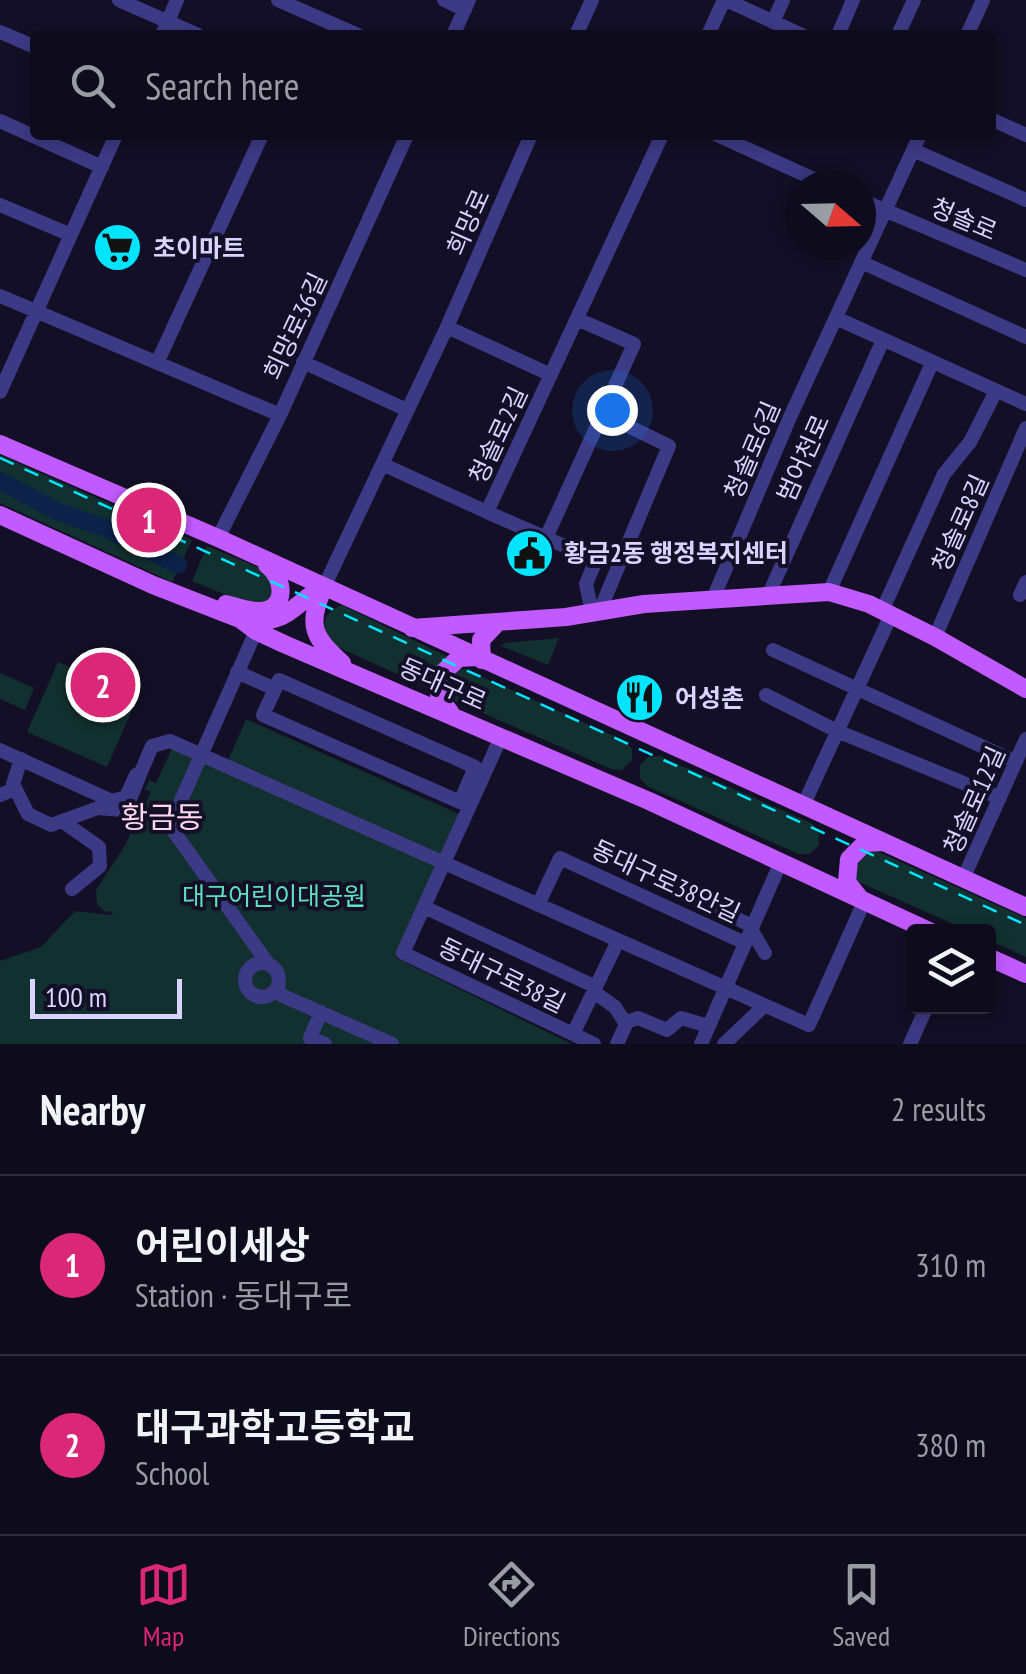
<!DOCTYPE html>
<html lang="en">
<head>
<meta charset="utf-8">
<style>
	:root { --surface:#0e0b1c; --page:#1c1929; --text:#f1f3f6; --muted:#9b9ba3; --line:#2e2b3b; --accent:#db2777 }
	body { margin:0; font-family:"PT Sans Narrow","Noto Sans KR",sans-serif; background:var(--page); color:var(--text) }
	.controls { position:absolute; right:30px; bottom:30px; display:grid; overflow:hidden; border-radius:10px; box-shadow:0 5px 15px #0003 }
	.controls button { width:90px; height:90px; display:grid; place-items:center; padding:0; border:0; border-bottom:2px solid var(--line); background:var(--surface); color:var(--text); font:50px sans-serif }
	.compass { position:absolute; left:786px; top:170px; width:90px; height:90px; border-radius:50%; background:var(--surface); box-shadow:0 5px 15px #0003; rotate:110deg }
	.scale { position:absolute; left:30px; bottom:25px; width:152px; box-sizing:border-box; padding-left:10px; border:5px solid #d9d4ff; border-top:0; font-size:28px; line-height:35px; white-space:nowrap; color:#d9d4ff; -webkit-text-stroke:8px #130f26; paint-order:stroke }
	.you { position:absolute; left:612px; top:410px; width:35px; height:35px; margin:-25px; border:8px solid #fff; border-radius:50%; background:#1a73e8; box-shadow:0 0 0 15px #1a73e833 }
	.badge { display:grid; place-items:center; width:65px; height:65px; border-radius:50%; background:var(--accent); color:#fff; font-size:32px; font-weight:700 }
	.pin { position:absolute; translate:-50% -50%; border:5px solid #fff; box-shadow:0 2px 10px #0006 }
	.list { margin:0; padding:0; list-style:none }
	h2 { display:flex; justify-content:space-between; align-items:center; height:130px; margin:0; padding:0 40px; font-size:42px }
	h2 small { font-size:32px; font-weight:400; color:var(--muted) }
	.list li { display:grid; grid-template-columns:65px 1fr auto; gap:30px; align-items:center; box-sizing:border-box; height:180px; padding:0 40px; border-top:2px solid var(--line) }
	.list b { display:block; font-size:38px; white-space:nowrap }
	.list p { margin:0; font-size:32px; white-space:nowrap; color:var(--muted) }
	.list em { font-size:32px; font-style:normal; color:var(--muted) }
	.icon { flex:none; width:55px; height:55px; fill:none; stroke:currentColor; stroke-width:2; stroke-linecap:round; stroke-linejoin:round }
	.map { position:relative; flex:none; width:1026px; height:1044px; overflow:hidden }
	.search { position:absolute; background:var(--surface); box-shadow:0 5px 15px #0003; left:30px; right:30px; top:30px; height:110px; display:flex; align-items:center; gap:25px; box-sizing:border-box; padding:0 35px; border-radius:10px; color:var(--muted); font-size:38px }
	.sheet { height:490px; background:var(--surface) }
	nav { display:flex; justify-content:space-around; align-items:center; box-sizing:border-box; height:140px; border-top:2px solid var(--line); background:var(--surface); font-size:28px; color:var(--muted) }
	nav a { display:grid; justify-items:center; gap:5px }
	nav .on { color:var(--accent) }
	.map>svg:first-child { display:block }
	.green { fill:#12302f }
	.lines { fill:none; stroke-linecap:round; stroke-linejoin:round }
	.river { stroke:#0c2248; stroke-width:18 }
	.minor { stroke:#3d3a85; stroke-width:14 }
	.major { stroke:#c25bff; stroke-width:18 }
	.rail { stroke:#00e5ff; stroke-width:2.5; stroke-dasharray:15 12; stroke-linecap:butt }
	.labels { text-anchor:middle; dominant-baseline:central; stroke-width:8; stroke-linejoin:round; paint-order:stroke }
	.street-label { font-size:25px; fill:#d9d4ff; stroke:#130f26 }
	.poi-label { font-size:25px; font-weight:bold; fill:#d9d4ff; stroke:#130f26; text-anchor:start }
	.park-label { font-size:25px; fill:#5fe0c0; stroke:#130f26 }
	.quarter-label { font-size:30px; fill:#ffd6f0; stroke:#130f26 }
</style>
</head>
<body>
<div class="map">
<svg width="1026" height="1044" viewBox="0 0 1026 1044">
	<rect width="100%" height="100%" fill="#130f26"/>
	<path class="green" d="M0,455L192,540L172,582L0,503Z
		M207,546L272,573L279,591L258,608L192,581Z
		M342,605L452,659L433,672L434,691L329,643C320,626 323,612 342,605Z
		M559,638L548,665L501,646L505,643Z
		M58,662L138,697L107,767L27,732Z
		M454,669H465L625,741L632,749V760L622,770L611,769L453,700L447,696L443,684Z
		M0,673L34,688L25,710L0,699Z
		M246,719L459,814L396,958L572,1044H0V961L41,947L75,911L111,915L113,912L104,911L97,904L96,890L124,847L151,792L145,789L149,780L156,783L172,748L224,770Z
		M660,756L813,824L819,833V845L810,854H798L647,786L640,778V765L648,757Z
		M874,850L1026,918V957L989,940L988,932L969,931L859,882L856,880V854Z"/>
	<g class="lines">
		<path class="river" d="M0,481L59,512L105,528L178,565"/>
		<path class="minor" d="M119,0L198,35
			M278,0L358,35
			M444,0L465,10
			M726,0L802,35
			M773,22L783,0
			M0,32L35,47
			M162,35L177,0
			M453,35L469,0
			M576,35L592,0
			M708,35L724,0
			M838,35L853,0
			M898,35L914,0
			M967,35L983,0
			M991,119L1026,135
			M0,121L102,167
			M717,135L827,185
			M913,150L1026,200
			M861,200L1026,270
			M0,205L71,235
			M861,262L1026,337
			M0,296L280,415
			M836,318L1026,404
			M447,327L551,375
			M303,362L407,410
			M157,363L262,135
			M0,392L116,135
			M382,464L487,512
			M218,538L280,415L407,135
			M546,538L634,344L577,319
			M324,587L447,327L531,135
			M829,592L932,363
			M1020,595L1026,582
			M768,596L883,340
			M712,601L790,417L920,135
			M600,610L669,446L624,424
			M882,611L944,474L970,442L996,391
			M592,612L586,584L596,560L487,512L662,135
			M256,631L172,821V829L269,965
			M935,637L1026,428
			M773,650L1016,762
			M237,672L275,689L263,715L460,802L475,767L279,680L275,689
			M766,695L837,731L1000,798
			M501,737L403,953L594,1044
			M0,750L112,801L126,797L136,775L141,772L127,807L121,810L98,808L51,825L28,814L13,784L21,759
			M141,772L152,746L170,741L809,1025L864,902
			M0,795L15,789
			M803,806L891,615
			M62,821L99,847L100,866L72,889
			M963,879L1026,739
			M538,905L560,858L745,943
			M424,907L596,987
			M721,911L752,926
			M751,929L765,953
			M245 980a17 17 0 1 1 34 0a17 17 0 1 1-34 0Z
			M277,988L281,995L392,1044
			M594,992L615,1007L626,1024
			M321,1012L310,1038L325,1044
			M573,1034L618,941
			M617,1044L627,1022L638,1018L667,1030L681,1018L708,1026
			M701,1044L780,864
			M724,1044L764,1006
			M910,1044L927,1006"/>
		<path class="major" d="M0,444L218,538L1026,907
			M0,515L153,585L240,619L256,631L284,644L649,801L931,932
			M324,587C307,624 312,637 342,663
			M226,604C236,607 248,611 258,611C288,611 285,578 267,565
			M251,621C288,623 293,605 320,589
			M412,628L566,617L644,604L829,592L869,604L935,637L1026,689
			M482,660L481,640L498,622
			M450,712L439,698L441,674L459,658L475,657
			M859,897L847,882L849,859L865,843L883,842
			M988,957L1026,974"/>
		<path class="rail" d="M0,458L1026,925"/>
	</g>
	<defs>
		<symbol id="supermarket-disc" viewBox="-11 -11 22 22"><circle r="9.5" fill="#00e5ff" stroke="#130f26"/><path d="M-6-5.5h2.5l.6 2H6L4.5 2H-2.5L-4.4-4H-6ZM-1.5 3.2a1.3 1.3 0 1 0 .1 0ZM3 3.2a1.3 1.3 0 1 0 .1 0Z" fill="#111"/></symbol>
		<symbol id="civic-disc" viewBox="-11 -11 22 22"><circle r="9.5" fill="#00e5ff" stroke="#130f26"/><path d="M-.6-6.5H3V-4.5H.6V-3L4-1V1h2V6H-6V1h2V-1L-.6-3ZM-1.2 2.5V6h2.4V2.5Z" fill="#111"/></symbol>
		<symbol id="restaurant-disc" viewBox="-11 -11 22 22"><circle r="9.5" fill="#00e5ff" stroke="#130f26"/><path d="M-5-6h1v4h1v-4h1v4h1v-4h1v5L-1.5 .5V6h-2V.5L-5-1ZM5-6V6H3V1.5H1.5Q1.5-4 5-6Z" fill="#111"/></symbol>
	</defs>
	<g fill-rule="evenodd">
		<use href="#supermarket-disc" x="90" y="220" width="55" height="55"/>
		<use href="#civic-disc" x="502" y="526" width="55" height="55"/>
		<use href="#restaurant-disc" x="612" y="670" width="55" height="55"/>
	</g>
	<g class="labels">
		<g class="street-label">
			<text transform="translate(964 219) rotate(23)">청솔로</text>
			<text transform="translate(468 222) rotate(-66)">희망로</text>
			<text transform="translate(295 326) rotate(-65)">희망로36길</text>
			<text transform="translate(498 435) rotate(-65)">청솔로2길</text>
			<text transform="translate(752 450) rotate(-67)">청솔로6길</text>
			<text transform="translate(803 458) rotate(-66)">범어천로</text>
			<text transform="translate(960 523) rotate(-66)">청솔로8길</text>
			<text transform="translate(443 684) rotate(24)">동대구로</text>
			<text transform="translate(974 800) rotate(-66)">청솔로12길</text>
			<text transform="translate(666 881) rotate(25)">동대구로38안길</text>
			<text transform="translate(502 975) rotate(26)">동대구로38길</text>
		</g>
		<g class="poi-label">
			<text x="153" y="248">초이마트</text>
			<text x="564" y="553">황금2동 행정복지센터</text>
			<text x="675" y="698">어성촌</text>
		</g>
		<g class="park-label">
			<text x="274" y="896">대구어린이대공원</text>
		</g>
		<g class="quarter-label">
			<text x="162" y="816">황금동</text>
		</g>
	</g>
</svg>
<div class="controls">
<button><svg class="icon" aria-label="layers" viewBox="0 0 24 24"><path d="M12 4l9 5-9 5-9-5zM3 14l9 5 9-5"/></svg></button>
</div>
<svg class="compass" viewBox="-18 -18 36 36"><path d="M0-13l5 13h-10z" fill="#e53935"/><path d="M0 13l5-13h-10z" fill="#9b9ba3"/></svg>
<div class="scale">100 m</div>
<div class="you"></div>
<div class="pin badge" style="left:149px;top:520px">1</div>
<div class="pin badge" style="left:103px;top:685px">2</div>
<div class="search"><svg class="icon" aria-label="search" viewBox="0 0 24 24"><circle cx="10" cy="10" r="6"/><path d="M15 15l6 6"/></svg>Search here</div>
</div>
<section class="sheet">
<h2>Nearby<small>2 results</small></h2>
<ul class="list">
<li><span class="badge">1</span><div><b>어린이세상</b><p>Station · 동대구로</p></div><em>310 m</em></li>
<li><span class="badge">2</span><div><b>대구과학고등학교</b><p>School</p></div><em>380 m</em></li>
</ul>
</section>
<nav>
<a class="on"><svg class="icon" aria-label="map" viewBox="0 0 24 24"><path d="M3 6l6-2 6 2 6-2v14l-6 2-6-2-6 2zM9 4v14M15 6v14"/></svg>Map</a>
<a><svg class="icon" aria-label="directions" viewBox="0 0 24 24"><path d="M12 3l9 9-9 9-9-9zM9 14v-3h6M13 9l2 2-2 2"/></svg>Directions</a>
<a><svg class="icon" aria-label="saved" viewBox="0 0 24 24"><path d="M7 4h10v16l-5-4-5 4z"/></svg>Saved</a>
</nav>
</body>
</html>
